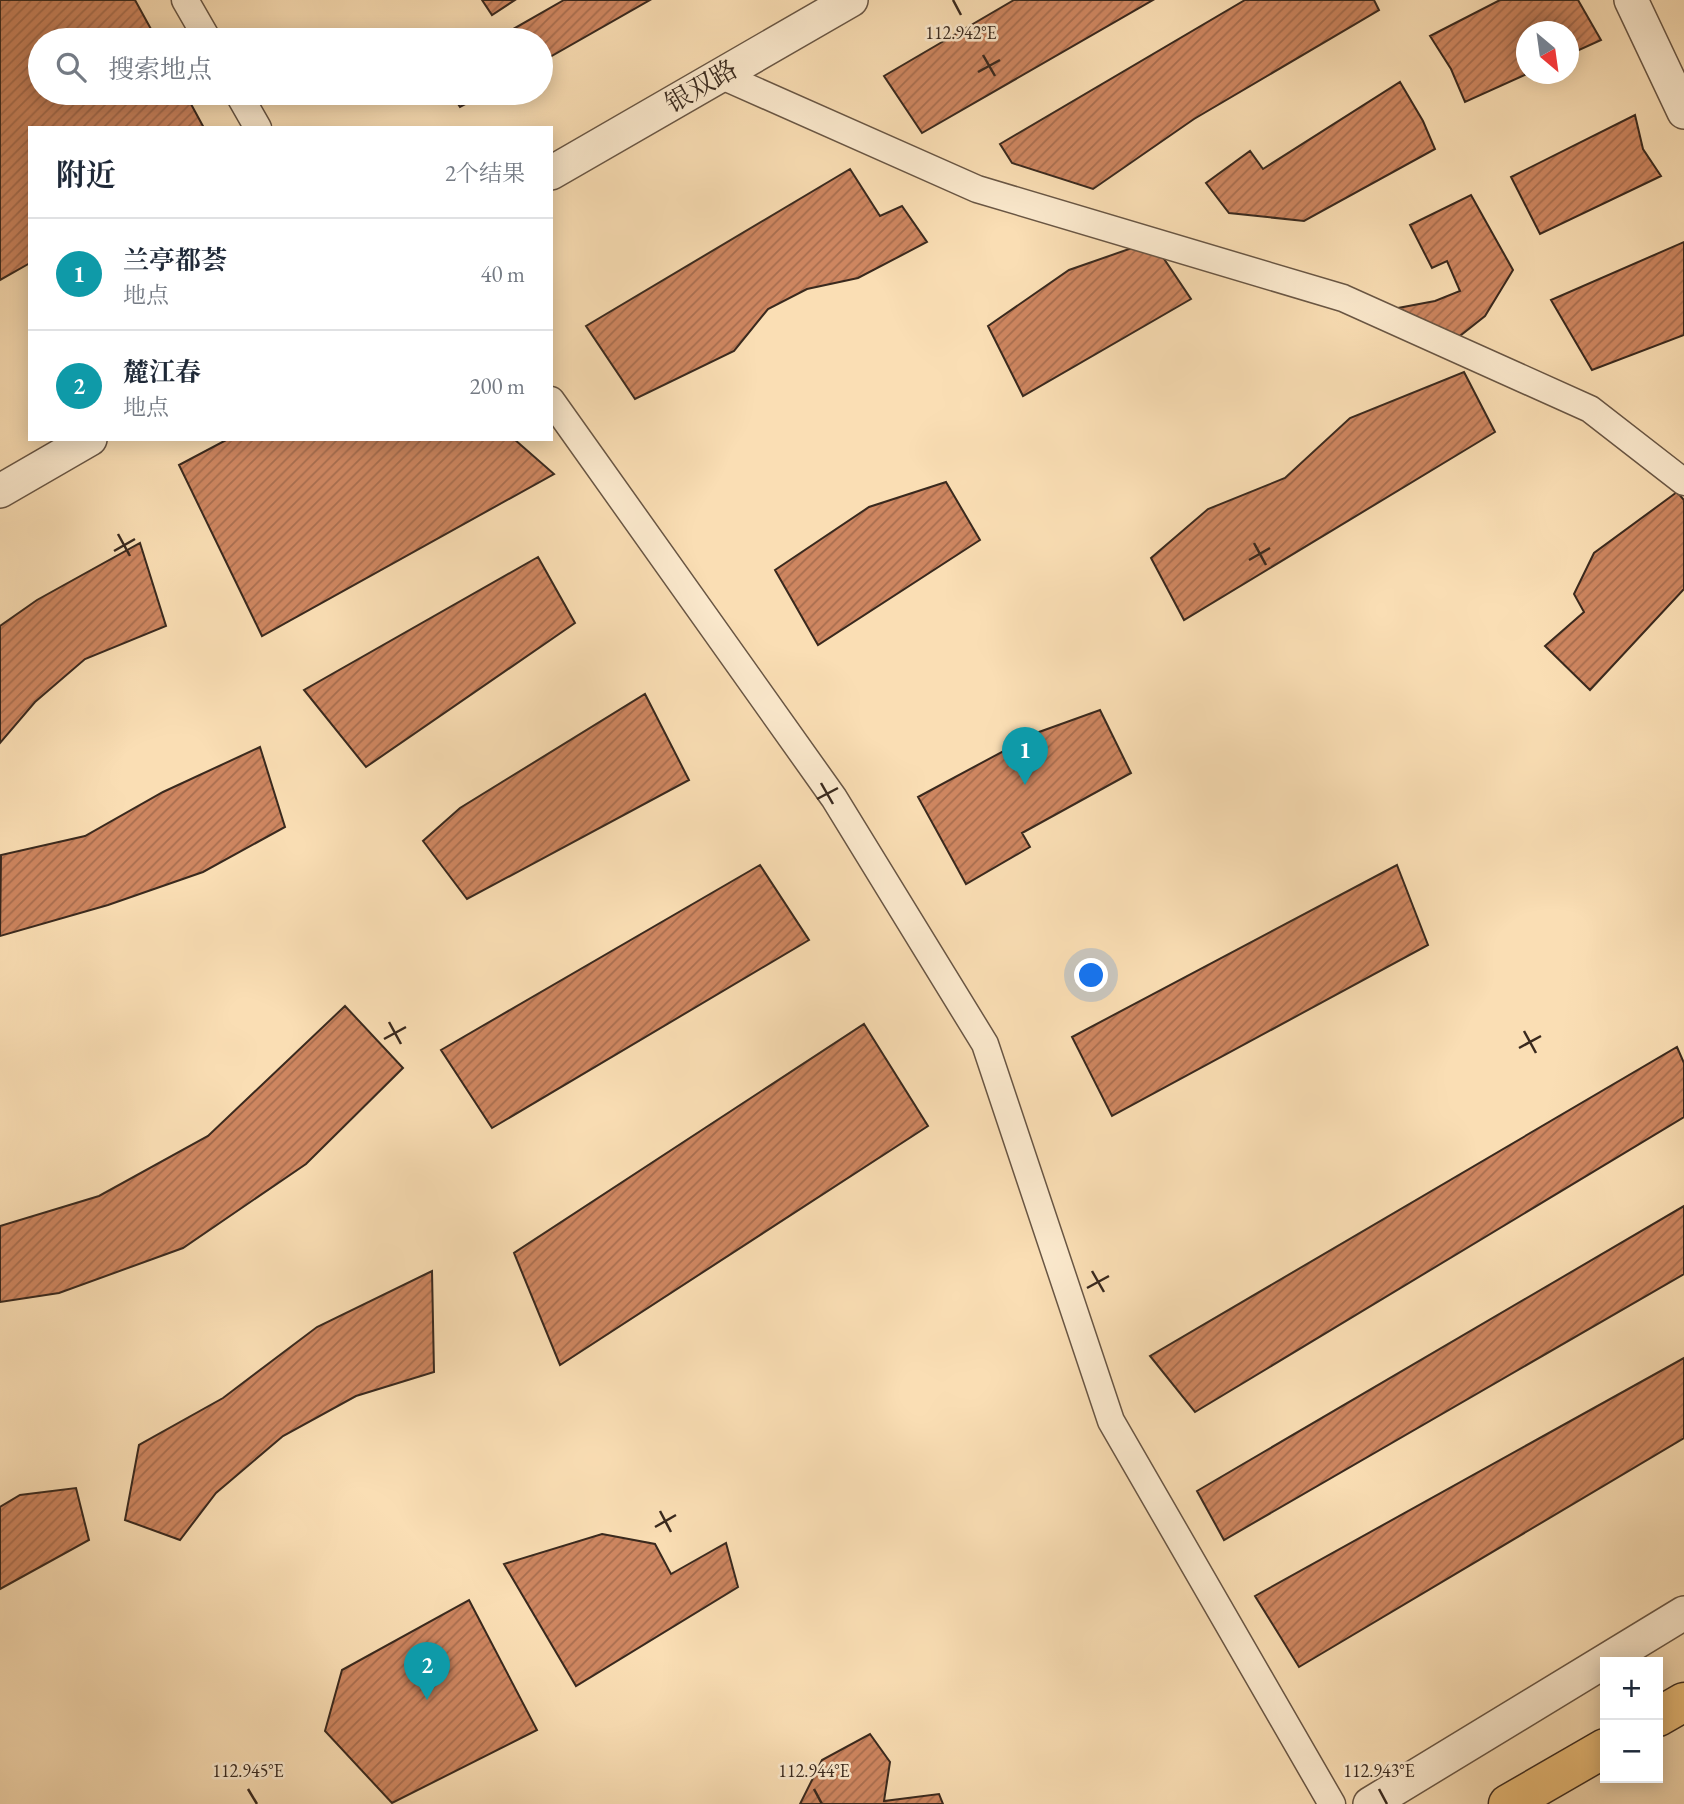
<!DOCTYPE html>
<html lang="zh">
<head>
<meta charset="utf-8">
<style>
	:root { --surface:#fff; --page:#f2f2f3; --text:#1f2937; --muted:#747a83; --line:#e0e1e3; --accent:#1a73e8 }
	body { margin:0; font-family:"EB Garamond","Noto Serif SC",serif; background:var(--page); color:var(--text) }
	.controls { position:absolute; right:21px; bottom:21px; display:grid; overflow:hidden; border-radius:0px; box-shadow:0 4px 18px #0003 }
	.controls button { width:63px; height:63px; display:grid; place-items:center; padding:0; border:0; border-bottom:2px solid var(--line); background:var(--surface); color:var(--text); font:35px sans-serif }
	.compass { position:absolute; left:1516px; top:21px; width:63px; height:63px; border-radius:50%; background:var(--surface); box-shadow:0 4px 18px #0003; rotate:151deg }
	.you { position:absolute; left:1092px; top:976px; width:24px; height:24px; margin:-18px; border:5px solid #fff; border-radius:50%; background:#1a73e8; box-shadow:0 0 0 10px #1a73e833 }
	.badge { display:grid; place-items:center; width:46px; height:46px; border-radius:50%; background:var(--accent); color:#fff; font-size:23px; font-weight:700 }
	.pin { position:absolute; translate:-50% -58px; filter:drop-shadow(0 2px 4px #0008) }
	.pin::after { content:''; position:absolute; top:37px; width:24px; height:21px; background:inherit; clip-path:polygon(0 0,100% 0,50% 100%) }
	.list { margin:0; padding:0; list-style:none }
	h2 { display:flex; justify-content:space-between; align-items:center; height:91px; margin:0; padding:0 28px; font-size:30px }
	h2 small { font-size:23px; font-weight:400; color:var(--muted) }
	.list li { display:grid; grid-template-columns:46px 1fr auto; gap:21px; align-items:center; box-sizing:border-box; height:112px; padding:0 28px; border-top:2px solid var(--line) }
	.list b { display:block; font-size:26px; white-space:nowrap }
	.list p { margin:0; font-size:23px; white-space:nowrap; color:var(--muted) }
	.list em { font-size:23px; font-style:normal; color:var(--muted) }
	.icon { flex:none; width:38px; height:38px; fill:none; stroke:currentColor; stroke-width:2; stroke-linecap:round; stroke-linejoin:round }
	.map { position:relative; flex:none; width:1684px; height:1804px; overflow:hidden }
	.search { position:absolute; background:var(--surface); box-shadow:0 4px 18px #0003; left:28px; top:28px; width:525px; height:77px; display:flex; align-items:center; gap:18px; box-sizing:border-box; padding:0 24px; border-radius:38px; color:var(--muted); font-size:26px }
	.panel { position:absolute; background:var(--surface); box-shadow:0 4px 18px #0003; left:28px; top:126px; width:525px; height:315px; border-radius:0px }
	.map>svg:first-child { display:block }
	.building { fill:url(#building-hatch); stroke:#39291e; stroke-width:2 }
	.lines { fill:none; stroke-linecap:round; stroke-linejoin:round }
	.minor-casing { stroke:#695644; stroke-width:29 }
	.tertiary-casing { stroke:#695644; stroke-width:36 }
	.trunk-casing { stroke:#39291e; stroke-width:41 }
	.minor { stroke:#fceace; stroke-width:26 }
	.tertiary { stroke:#fceace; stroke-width:33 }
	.trunk { stroke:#edbf7a; stroke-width:38 }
	.ticks { fill:none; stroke:#39291e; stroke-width:2.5 }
	.labels { text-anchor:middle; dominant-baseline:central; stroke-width:5; stroke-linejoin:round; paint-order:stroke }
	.street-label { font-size:26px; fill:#39291e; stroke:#fceace }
	.ticks-label { font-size:18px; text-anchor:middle; fill:#39291e; stroke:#fceace; stroke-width:5; stroke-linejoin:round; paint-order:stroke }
</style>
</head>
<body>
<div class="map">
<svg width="1684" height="1804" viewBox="0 0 1684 1804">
	<defs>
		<pattern id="building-hatch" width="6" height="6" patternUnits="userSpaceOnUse" patternTransform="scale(1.75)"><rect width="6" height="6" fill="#ce8660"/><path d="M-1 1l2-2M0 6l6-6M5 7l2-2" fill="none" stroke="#a86e4f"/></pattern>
	</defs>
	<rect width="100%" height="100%" fill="#fadeb4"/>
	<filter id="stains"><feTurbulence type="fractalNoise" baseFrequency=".00286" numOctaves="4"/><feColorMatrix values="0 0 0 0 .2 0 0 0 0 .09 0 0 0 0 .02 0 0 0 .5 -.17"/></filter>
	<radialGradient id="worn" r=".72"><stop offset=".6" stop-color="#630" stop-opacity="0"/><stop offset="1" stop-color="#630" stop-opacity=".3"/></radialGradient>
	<path class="building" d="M0,0H135L157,40H40V93H185L204,128H30V263L0,280Z
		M482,0H515L492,15Z
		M564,0H650L541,62V40H494Z
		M1014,0H1153L922,133L884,76Z
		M1245,0H1374L1379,10L1194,119L1093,189L1012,163L1000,144Z
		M1500,0H1578L1601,40L1568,55V32H1526L1527,74L1465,102L1451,69L1430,36Z
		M1400,82L1423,121L1435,149L1304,221L1229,213L1206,183L1250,151L1263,169Z
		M451,93H486L460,107Z
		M1635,115L1643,149L1661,176L1540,234L1511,177Z
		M850,169L880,216L902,206L927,242L858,278L807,289L768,309L734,351L635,399L586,326Z
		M1471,195L1513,270L1485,316L1456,339L1398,308L1435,301L1460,291L1447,261L1432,268L1410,225Z
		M1152,241L1191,299L1023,396L988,326L1069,270Z
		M1684,242V335L1592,370L1551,300Z
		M1464,372L1495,432L1184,620L1151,558L1208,509L1285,478L1350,418Z
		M228,439H514L554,474L262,636L179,465Z
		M946,482L980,540L818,645L775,570L869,507Z
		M1677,492L1684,500V589L1590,690L1545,646L1584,612L1574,594L1594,553Z
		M140,543L166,626L85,659L35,702L0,743V626L37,600Z
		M538,557L575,623L366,767L304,690Z
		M645,694L689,780L467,899L423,841L460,808Z
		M1100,710L1131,773L1022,833L1030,847L966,884L918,797L1039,732Z
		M260,747L285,827L203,872L108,905L0,936L1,855L85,836L163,792Z
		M760,865L809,940L492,1128L441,1050Z
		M1397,865L1428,945L1112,1116L1072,1037Z
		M345,1006L403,1068L306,1164L183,1248L59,1293L0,1302V1226L99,1196L208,1136Z
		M864,1024L928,1126L560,1365L514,1253Z
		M1677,1047L1684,1063V1117L1195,1412L1150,1356Z
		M1684,1206V1274L1224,1540L1197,1491Z
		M432,1271L434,1372L356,1396L283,1436L216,1493L180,1540L125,1520L139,1445L223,1398L317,1327Z
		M1684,1358V1438L1299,1667L1255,1596Z
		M76,1488L89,1540L0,1589V1507L20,1495Z
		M602,1534L655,1544L671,1574L726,1543L738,1587L576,1686L504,1564Z
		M469,1600L537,1730L392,1803L325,1731L342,1670Z
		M870,1734L890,1762L884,1801L939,1794L943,1804H800L822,1760Z"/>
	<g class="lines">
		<defs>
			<path id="minor" d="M185,0L208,40
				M720,75L977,189L1343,298L1590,409L1684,482
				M238,93L258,128
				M551,400L834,798L985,1044L1111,1421L1332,1804"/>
			<path id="tertiary" d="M1631,0L1684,112
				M551,173L851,0
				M0,491L90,439
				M1370,1804L1684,1613"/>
			<path id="trunk" d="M1658,1717L1684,1702
				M1508,1804L1605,1748"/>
		</defs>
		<use href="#minor" class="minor-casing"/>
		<use href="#tertiary" class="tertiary-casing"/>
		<use href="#trunk" class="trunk-casing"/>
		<use href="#minor" class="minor"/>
		<use href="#tertiary" class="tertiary"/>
		<use href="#trunk" class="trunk"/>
	</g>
	<path class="ticks" d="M953,0L961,15M983,55L995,76M978,72L1000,60M118,534L130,556M1254,543L1266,565M114,551L135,539M1249,560L1270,548M821,783L833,804M817,799L838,788M389,1022L401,1044M1524,1031L1536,1053M384,1039L406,1027M1519,1048L1541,1036M1092,1271L1104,1292M1087,1288L1109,1276M660,1511L671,1532M655,1527L676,1515M248,1789L257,1804M814,1789L822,1804M1379,1789L1387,1804"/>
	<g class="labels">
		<g class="street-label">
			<text transform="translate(701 86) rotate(-30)">银双路</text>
		</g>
	</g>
	<g class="ticks-label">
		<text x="961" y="39">112.942°E</text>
		<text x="248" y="1777">112.945°E</text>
		<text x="814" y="1777">112.944°E</text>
		<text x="1379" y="1777">112.943°E</text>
	</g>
	<rect width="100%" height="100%" filter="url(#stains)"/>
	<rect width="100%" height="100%" fill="url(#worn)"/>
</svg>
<div class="controls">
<button>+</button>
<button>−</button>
</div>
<svg class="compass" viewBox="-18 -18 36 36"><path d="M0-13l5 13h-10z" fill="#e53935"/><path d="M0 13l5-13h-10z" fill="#747a83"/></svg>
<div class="you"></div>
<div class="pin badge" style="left:1025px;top:785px;background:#0f9aa8">1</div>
<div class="pin badge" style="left:427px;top:1700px;background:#0f9aa8">2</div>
<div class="search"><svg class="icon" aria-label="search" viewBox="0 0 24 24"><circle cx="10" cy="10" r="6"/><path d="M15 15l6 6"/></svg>搜索地点</div>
<section class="panel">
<h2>附近<small>2个结果</small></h2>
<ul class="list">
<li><span class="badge" style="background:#0f9aa8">1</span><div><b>兰亭都荟</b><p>地点</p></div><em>40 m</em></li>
<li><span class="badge" style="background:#0f9aa8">2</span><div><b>麓江春</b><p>地点</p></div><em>200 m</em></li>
</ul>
</section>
</div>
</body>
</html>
